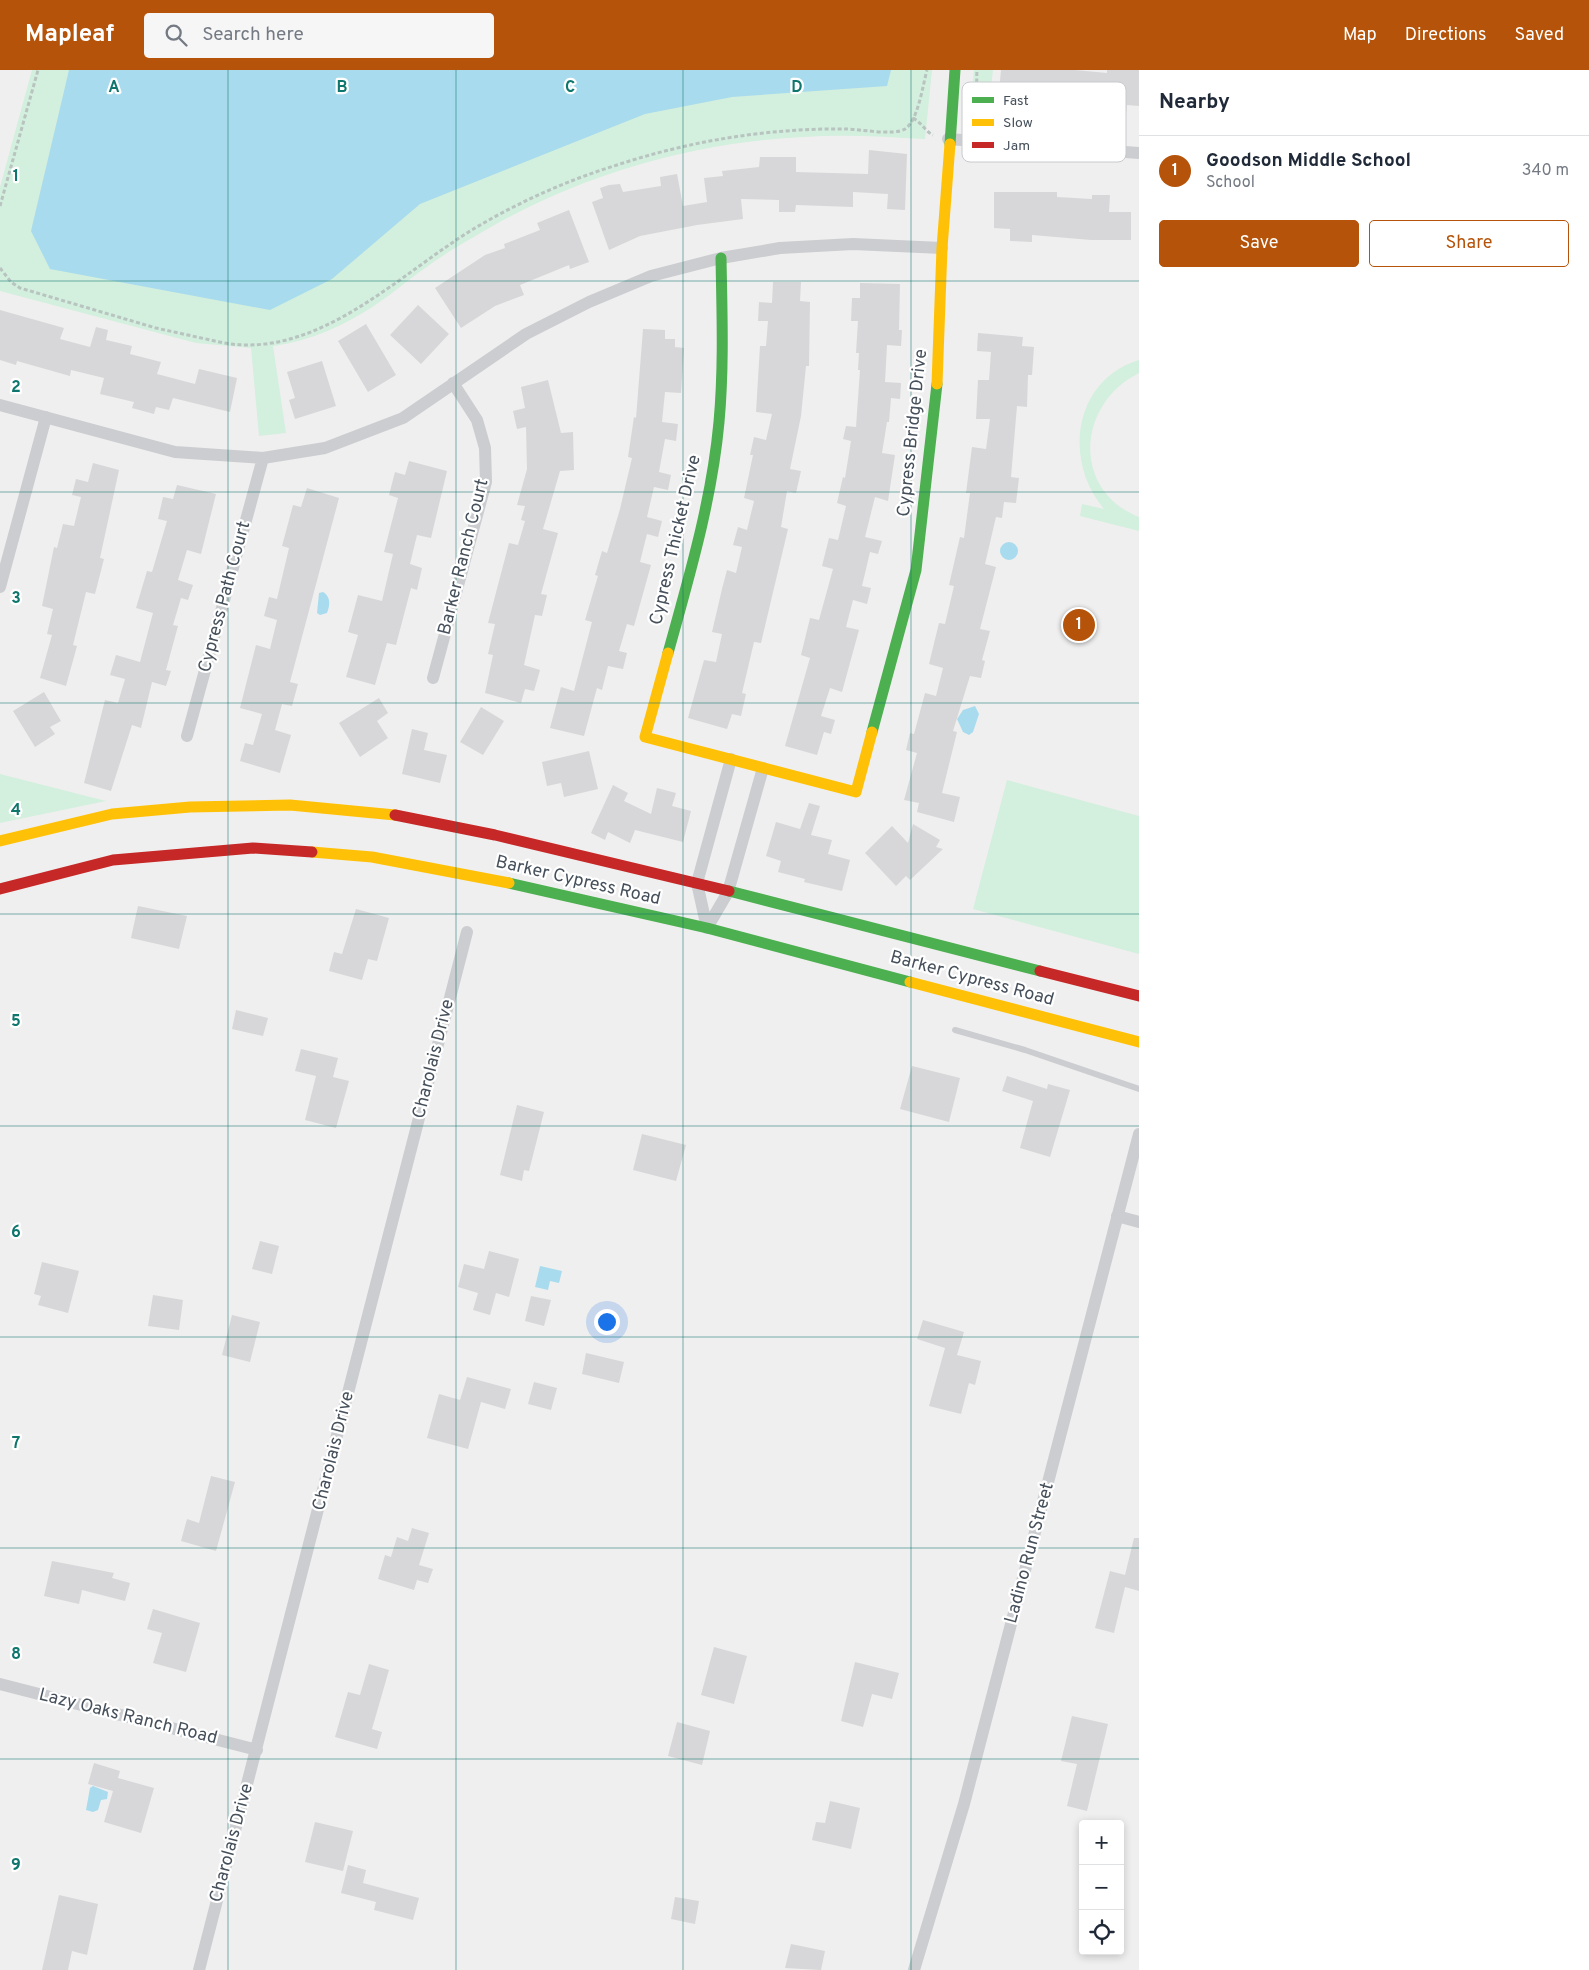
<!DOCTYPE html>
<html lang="en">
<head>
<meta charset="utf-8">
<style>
	:root { --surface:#fff; --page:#f6f6f7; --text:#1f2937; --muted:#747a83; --line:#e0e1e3; --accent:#b45309 }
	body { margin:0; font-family:Overpass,sans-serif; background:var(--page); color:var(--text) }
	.controls { position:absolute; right:15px; bottom:15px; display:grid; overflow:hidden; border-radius:5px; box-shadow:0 2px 8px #0003 }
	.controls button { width:45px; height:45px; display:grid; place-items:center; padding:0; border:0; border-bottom:1px solid var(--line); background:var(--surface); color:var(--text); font:25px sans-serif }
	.you { position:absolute; left:606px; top:1251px; width:18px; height:18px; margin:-12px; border:4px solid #fff; border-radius:50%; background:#1a73e8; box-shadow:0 0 0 8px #1a73e833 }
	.badge { display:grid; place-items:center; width:32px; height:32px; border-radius:50%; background:var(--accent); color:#fff; font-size:16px; font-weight:700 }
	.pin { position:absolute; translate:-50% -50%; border:2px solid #fff; box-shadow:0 1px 5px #0006 }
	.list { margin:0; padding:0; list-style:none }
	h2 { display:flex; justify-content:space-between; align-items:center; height:65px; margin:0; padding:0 20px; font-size:21px }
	h2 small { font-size:16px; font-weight:400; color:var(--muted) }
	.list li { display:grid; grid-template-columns:32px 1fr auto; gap:15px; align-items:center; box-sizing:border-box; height:70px; padding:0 20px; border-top:1px solid var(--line) }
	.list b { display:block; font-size:19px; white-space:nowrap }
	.list p { margin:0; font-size:16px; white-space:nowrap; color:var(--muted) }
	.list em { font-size:16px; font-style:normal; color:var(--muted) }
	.actions { display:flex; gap:10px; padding:15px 20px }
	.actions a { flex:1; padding:11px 0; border:1px solid var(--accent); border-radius:5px; text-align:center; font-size:18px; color:var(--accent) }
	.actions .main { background:var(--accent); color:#fff }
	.icon { flex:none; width:28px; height:28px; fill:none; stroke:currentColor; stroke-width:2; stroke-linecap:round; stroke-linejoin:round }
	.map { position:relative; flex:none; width:1139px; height:1900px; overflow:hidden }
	header { display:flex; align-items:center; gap:30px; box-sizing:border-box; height:70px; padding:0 25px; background:var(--accent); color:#fff }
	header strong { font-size:24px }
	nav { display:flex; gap:28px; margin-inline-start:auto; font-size:18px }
	.search { width:350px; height:45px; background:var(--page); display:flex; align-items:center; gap:12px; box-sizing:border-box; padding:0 18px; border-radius:5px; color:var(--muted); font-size:19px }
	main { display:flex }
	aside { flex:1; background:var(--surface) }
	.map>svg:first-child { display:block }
	.green { fill:#d3efde }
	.water { fill:#a8dbed }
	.building { fill:#d7d7d9 }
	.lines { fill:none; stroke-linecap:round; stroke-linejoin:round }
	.path { stroke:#b8c4c0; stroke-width:3; stroke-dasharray:4 2.5; stroke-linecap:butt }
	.lane { stroke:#cbcdd0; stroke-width:6 }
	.street { stroke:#cbcdd0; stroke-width:12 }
	.fast { stroke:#4caf50; stroke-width:11 }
	.slow { stroke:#ffc107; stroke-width:11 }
	.jam { stroke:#c62828; stroke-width:11 }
	.grid { fill:none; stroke:#0f766e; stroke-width:1; stroke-opacity:0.55 }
	.labels { text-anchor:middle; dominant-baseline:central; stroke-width:4.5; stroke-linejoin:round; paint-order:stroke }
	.street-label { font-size:18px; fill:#46505b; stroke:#fff }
	.key { fill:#fff; stroke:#c8cace; stroke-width:1 }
	.key-label { font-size:14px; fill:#46505b }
	.grid-label { font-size:16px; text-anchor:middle; font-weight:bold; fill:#0f766e; stroke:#fff; stroke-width:4.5; stroke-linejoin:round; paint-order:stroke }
</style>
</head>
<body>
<header>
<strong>Mapleaf</strong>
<div class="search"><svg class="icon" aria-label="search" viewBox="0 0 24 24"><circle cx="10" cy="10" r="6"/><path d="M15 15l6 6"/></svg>Search here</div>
<nav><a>Map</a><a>Directions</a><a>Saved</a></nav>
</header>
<main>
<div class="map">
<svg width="1139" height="1900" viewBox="0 0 1139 1900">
	<rect width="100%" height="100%" fill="#f0efef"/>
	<path class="green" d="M32,0H932L925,69C884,67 844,64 804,67C692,72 580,105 484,161C467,171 451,180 435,191C414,205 395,222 374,236C343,256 310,271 273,276L286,363L259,366L251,278L196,273L0,221V117Z
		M974,0H993L987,52L969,51Z
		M1139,290V303C1077,334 1071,420 1139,447V461L1080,446L1082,434L1104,439C1063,391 1073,310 1139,290Z
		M0,704L106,731L0,753Z
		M1007,710L1139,746V884L973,839Z"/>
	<path class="water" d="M69,0H891L887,16L732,27L645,44L420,134L332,209L270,240L50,199L31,161Z
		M1000 481a9 9 0 1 1 18 0a9 9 0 1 1-18 0Z
		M323,522C331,527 330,535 327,543L320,545L317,543L319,523Z
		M975,636L979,644L973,662L969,665L963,662L957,649L963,640Z
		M540,1196L562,1201L559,1213L550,1211L548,1220L535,1217Z
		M93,1716L108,1722L107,1729L101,1730L98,1740L93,1742L86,1740L90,1718Z"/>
	<path class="building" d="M1001,0H1075L1107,3V0H1139V36L1127,35L1126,44H1086L1012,37L1013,24L999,22Z
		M869,80L907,84L905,140L887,139L888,124L853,122V137L796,135L795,142H779V130L741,129L743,149L697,155L640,166L609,180L592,132L603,128L600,118L609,115L620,114L623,122L661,116L660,107L677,104L683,136L707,132L704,108L723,106L722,101L759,97L760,87H796V102L868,104Z
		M994,122H1057V127L1092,129V125H1110L1109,142H1131V170H1091L1032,165V172L1010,171V159L994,158Z
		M569,140L589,192L570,199L569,195L520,215L524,225L495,236L461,258L435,218L485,185L505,178L504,174L540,160L537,153Z
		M773,212H801L800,231L810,232L809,296H806L801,346L790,399L801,401L796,423L787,421L781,457L788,459L761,573L754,572L742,623L746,624L741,646L732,644L727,659L688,648L704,590L716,592L722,564L712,562L722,519L727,500L736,503L742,477L733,475L738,457L747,460L754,431L744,428L753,385H750L754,367L766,370L772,344L756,342L760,276H766L768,251H758L759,232L772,233Z
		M860,213L900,214L899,260H902L901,276L887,275L885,312L901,313L900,329L891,328L889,352H887L882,383L895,385L888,431L875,427L865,467L882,471L878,484L870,482L862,516L871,518L867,534L853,530L846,557L859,560L842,622L830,618L821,646L835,650L831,664L824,662L817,685L785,676L810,588L801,585L810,548L819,550L833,499L822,496L829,468L838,470L846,436L837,433L843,407L845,408L851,371L843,369L846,356L856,357L860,300H858L859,283H856L858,251H851L852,228H860Z
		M418,235L449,264L421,294L390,265Z
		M0,240L64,258L60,269L90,277L96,257L108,260L106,270L132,276L130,284L161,292L157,304L195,314L199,299L237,308L230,342L173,328L169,340L156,337L154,344L132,338L134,332L100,324L104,308L71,300L70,306L17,291L16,295L0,290Z
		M366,254L396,305L368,322L338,271Z
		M643,259L665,260V269H675V277L684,278L681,323L665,322L662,352L678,354L676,371L665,369L659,402L671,405L668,420L654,417L647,447L662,451L658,467L647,464L640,492L651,495L634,556L627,554L619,581L627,583L623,599L608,596L602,620L597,618L584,666L550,658L561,617L574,621L592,552L585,550L598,506L595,505L602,481L607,483L620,439L632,388L628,387L634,347L636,348Z
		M978,263L1023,267L1022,276L1034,277L1032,305H1028L1027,337L1017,336L1011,407L1019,408L1016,433L1004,432L1002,448L996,447L985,494L996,497L980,559L990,561L982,590L985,591L981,608L970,606L953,661L957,662L942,723L960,727L954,752L917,742L919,733L904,730L917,683L906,680L910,663L914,664L925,623L936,626L943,598L929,594L939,553L945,554L954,516L949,515L960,467L964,468L970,423H966L972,377L986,379L990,349H976L978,310H989L991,282L977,281Z
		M322,291L336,336L295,349L289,330L295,328L287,302Z
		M548,310L561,363L573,362L574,400L560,401L543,459L558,463L541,524L547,525L542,546L535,545L524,595L540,600L534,621L525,619L521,633L485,623L493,585L488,584L495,554L488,553L509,473L518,475L525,451L521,450L525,436L517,435L527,399L526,357L517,359L513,341L525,338L521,317Z
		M409,391L447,401L431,468L417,465L410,494L422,498L417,520L411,518L396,575L387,573L375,615L346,607L358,565L348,562L358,525L382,531L393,484L384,482L398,428L389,425L395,402L405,405Z
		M93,393L119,400L100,488L104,489L95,524L86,522L73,575L77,576L66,616L40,608L52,565L47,564L53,539L42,536L54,477L57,478L63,454L74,456L81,427L72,425L76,409L88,412Z
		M177,415L216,424L201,484L187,480L178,510L193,515L188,530L181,528L173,555L178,556L166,600L171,601L166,616L152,612L141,658L132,655L111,721L84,713L105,630L118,633L125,609L110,605L116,585L140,592L153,543L136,538L147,501L152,502L167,451L158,449L163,427L173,429Z
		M307,418L339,428L290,612L298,614L292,636L282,634L275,660L291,665L280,703L240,691L245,673L253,675L262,644L240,638L256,575L270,579L277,550L264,546L269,527L277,529L289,478L282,476L293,435L301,437Z
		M44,622L61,651L50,657L55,664L35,677L13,641Z
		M379,628L388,643L377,651L388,668L360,687L339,653Z
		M481,637L504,651L483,685L460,672Z
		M412,659L428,663L424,680L447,685L440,713L402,704Z
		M589,681L598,719L564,727L561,713L547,716L542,692Z
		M613,715L628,723L624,731L651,744L657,718L676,723L672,736L691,741L683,772L635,760L630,773L608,762L605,770L591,763Z
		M809,733L820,736L811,765L832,770L828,784L850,790L842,821L804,812L805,809L778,802L781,791L766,786L776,752L800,759Z
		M913,754L940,770L936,777L943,779L910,810L906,806L896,816L865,783L892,756L908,773Z
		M138,836L187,846L179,879L131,868Z
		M356,839L389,848L377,891L368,889L362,910L329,901L334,882L342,884Z
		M236,940L268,948L263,966L232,959Z
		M301,979L338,988L333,1007L349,1011L336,1058L305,1050L316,1006L295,1001Z
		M912,996L960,1008L949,1052L900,1039Z
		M1007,1006L1047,1019L1048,1014L1070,1020L1050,1087L1020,1078L1033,1031L1002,1021Z
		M517,1035L544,1042L529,1101L524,1100L522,1111L500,1105Z
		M642,1064L686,1075L676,1111L633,1100Z
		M260,1171L279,1176L272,1204L252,1199Z
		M489,1181L519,1189L509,1227L496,1223L490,1245L473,1240L478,1223L458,1217L464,1194L484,1199Z
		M42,1192L79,1201L68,1243L38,1235L41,1226L34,1224Z
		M153,1225L183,1230L179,1260L148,1256Z
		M531,1226L551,1230L544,1256L525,1251Z
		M232,1245L260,1252L250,1292L222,1285Z
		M923,1250L964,1262L957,1285L981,1291L975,1315L969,1313L961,1344L929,1336L945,1278L917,1269Z
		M586,1283L624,1292L619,1313L582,1304Z
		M467,1307L511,1319L505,1339L481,1332L468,1379L427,1368L439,1324L460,1330Z
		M534,1312L557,1318L551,1340L528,1334Z
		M211,1406L235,1412L216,1481L181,1471L187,1449L199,1453Z
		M412,1458L429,1463L419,1495L433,1499L428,1513L417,1510L414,1520L378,1509L385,1485L391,1487L397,1467L408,1471Z
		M1134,1468H1139V1521L1125,1517L1114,1563L1095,1558L1110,1501L1125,1505Z
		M52,1491L114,1503L112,1508L130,1513L125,1531L82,1520L79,1534L44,1526Z
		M153,1539L200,1553L186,1602L153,1593L162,1563L147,1559Z
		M714,1577L747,1586L734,1634L701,1625Z
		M855,1592L899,1603L892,1629L872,1624L863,1657L841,1651Z
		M369,1594L389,1600L372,1659L382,1662L377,1679L335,1667L348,1622L360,1625Z
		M1072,1646L1108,1654L1087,1741L1067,1736L1077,1694L1061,1691Z
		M677,1652L710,1661L702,1695L668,1686Z
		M94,1693L120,1701L118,1708L154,1718L141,1763L104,1752L113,1721L88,1714Z
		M830,1731L860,1738L851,1779L812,1770L816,1752L825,1753Z
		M315,1752L353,1761L343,1801L305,1792Z
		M348,1795L366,1800L363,1813L419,1828L413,1850L374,1840L376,1832L341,1823Z
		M59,1825L98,1834L92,1862L87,1885L72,1881L68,1900H42Z
		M675,1827L699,1831L695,1854L671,1849Z
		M791,1874L825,1881L821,1900L785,1898Z"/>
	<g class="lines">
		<path class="path" d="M913,48C922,53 926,62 933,65
			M969,50C979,40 976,14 977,0
			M0,136L38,0
			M0,198L11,212L20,218L156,258L224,273C319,289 399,204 475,158C519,132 568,110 617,95C690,71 768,58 845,59C860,59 893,66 905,59C918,51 923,14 927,0"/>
		<path class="lane" d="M955,960L1025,980L1139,1019"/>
		<path class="street" d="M948,69L1139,83
			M0,335L175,382L263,388L325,378L403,348L526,264L589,232L651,206L721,188L780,178L853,174L942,178
			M0,517L46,347
			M433,608L486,412L485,378L477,350L453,313
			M187,666L263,388
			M707,858L697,813L731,689
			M707,858L728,822L763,698
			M1117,1146L1139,1152
			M0,1614L257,1680
			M199,1900L467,862
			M914,1900L964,1734L1139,1064"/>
		<path class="fast" d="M950,74L955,0
			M668,583C689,507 712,430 719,352C724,297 722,243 721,188
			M872,662L916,500L937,314
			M509,813L707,858L910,912
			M729,821L1040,901"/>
		<path class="slow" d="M937,314L942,178L950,74
			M668,583L645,667L856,722L872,662
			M0,771L112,744L190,737L290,735L395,745
			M312,782L372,787L509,813
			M910,912L1139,972"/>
		<path class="jam" d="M395,745L495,765L729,821
			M0,819L113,790L253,778L312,782
			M1040,901L1139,926"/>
	</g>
	<path class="grid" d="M228,0V1900M456,0V1900M683,0V1900M911,0V1900M0,211H1139M0,422H1139M0,633H1139M0,844H1139M0,1056H1139M0,1267H1139M0,1478H1139M0,1689H1139"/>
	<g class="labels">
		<g class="street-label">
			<text transform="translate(913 363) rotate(-84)">Cypress Bridge Drive</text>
			<text transform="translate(676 470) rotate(-77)">Cypress Thicket Drive</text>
			<text transform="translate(464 487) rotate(-76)">Barker Ranch Court</text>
			<text transform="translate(225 527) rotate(-75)">Cypress Path Court</text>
			<text transform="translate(578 811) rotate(13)">Barker Cypress Road</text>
			<text transform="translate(972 909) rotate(15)">Barker Cypress Road</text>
			<text transform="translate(434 989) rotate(-76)">Charolais Drive</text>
			<text transform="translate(334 1381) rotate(-76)">Charolais Drive</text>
			<text transform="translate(1030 1483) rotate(-75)">Ladino Run Street</text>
			<text transform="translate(128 1647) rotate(14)">Lazy Oaks Ranch Road</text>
			<text transform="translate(232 1773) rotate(-75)">Charolais Drive</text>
		</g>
	</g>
	<rect x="962" y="12" width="164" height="80" rx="8" class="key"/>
	<rect x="972" y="27" width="22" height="6" fill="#4caf50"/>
	<rect x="972" y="49" width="22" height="7" fill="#ffc107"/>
	<rect x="972" y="72" width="22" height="6" fill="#c62828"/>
	<g class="key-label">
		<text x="1003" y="35">Fast</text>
		<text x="1003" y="57">Slow</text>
		<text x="1003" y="80">Jam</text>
	</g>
	<g class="grid-label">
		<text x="114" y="22">A</text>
		<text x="342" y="22">B</text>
		<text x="570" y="22">C</text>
		<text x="797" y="22">D</text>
		<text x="16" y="111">1</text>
		<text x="16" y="322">2</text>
		<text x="16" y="533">3</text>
		<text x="16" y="745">4</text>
		<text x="16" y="956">5</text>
		<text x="16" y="1167">6</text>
		<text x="16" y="1378">7</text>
		<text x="16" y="1589">8</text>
		<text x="16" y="1800">9</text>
	</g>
</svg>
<div class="controls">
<button>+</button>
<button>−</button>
<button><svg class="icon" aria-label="locate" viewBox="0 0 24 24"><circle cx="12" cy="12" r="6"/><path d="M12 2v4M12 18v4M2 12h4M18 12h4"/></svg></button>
</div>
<div class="you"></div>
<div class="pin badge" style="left:1079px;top:555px">1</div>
</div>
<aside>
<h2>Nearby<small></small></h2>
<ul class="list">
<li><span class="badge">1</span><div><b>Goodson Middle School</b><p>School</p></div><em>340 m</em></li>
</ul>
<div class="actions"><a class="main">Save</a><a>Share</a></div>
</aside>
</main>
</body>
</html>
